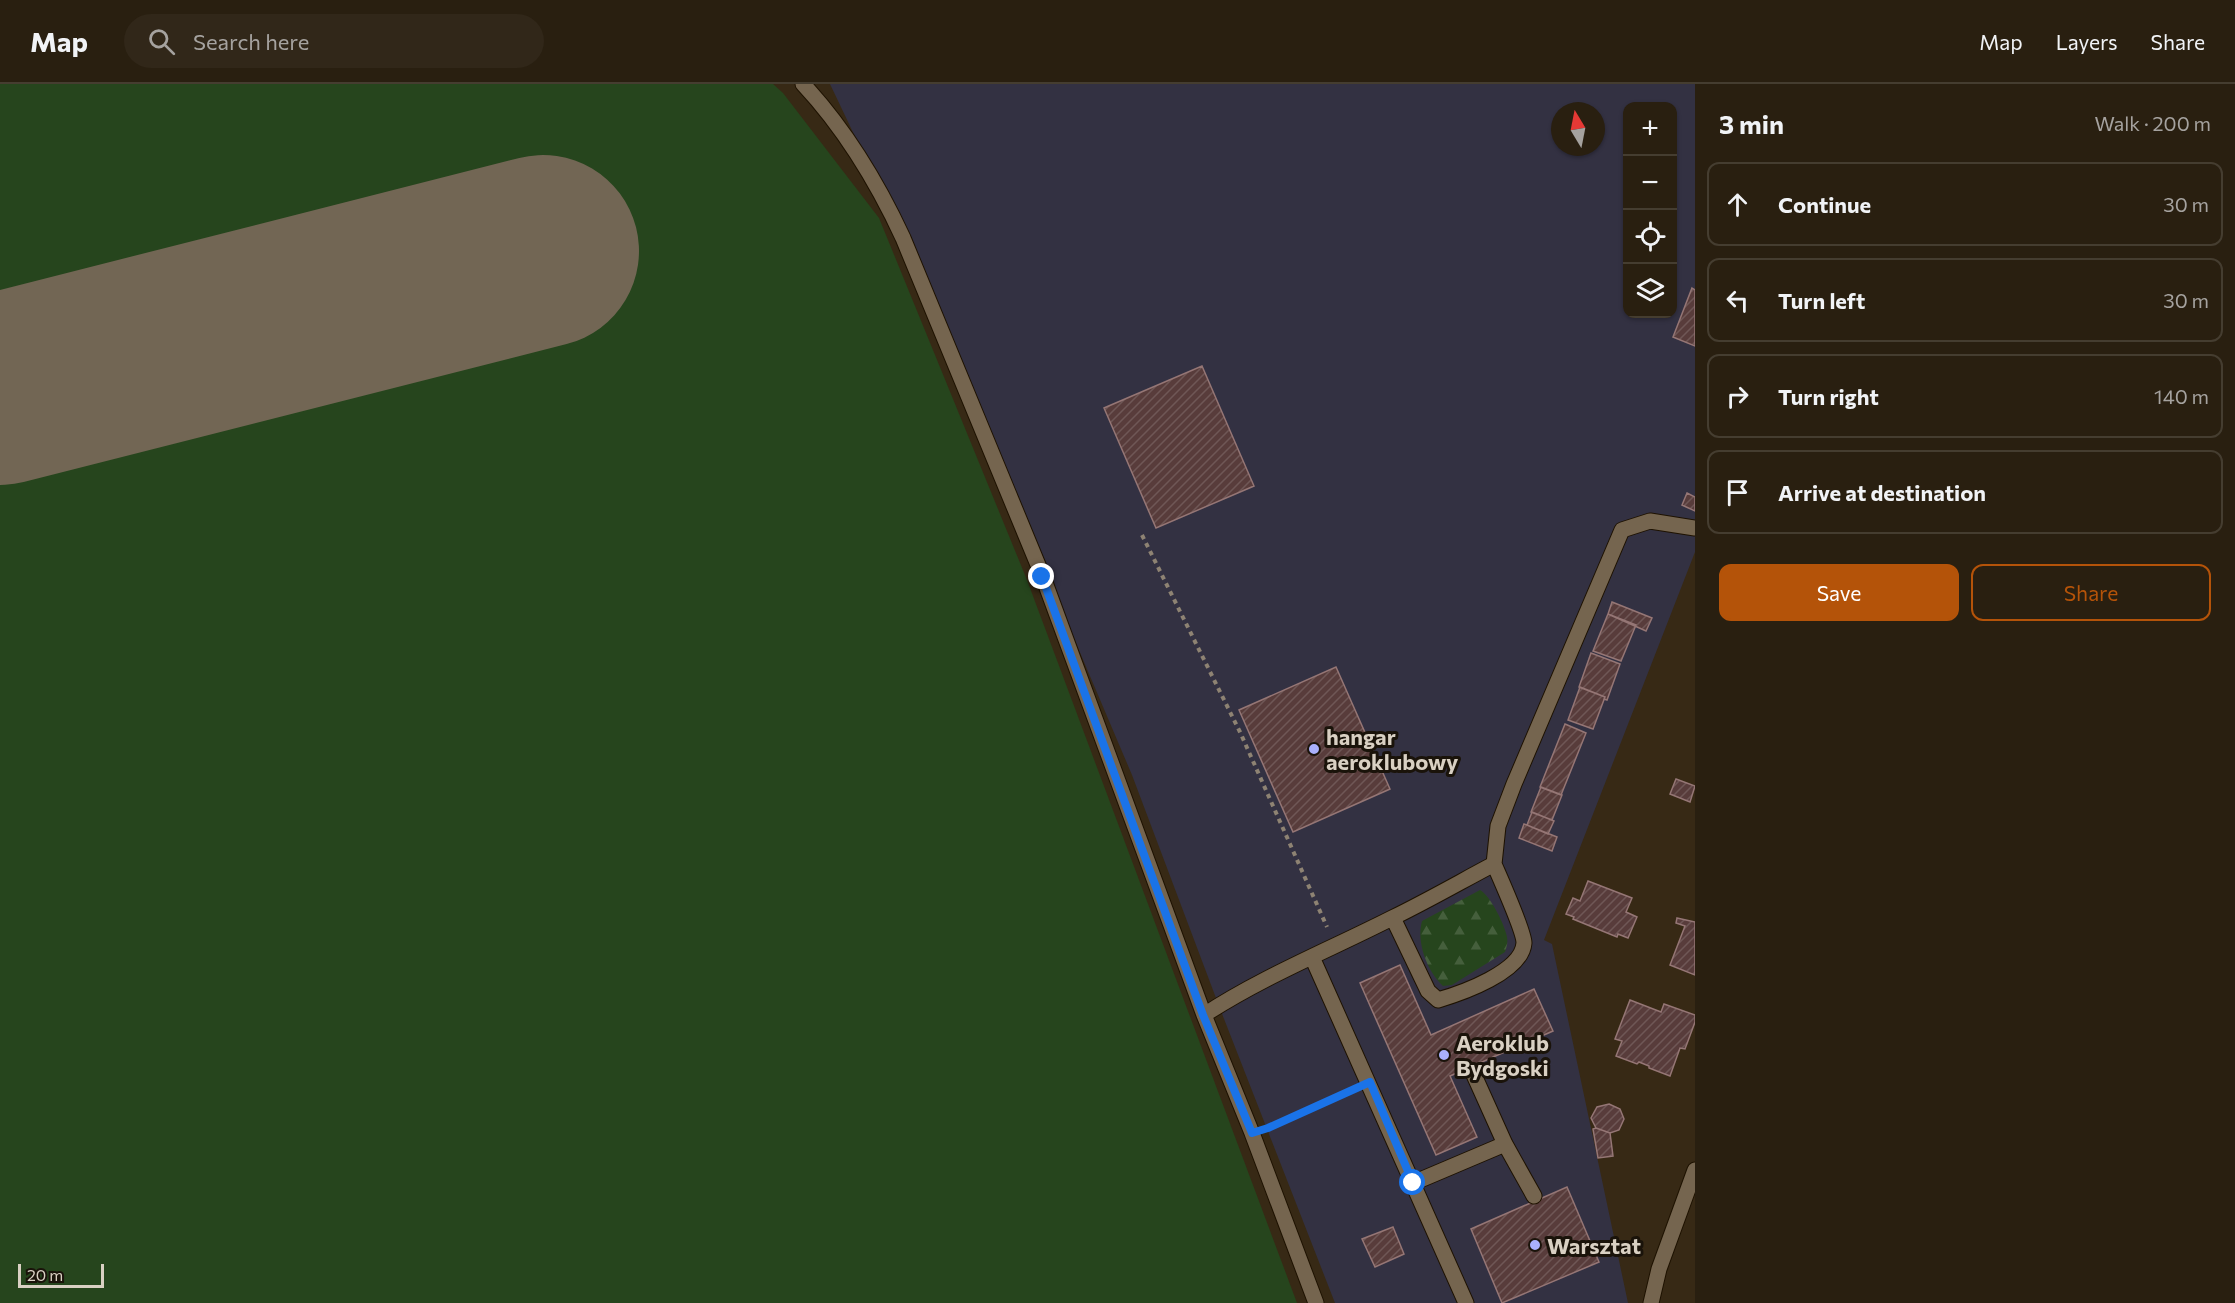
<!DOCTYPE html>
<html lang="en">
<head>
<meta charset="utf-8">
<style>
	:root { --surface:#291f10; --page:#312719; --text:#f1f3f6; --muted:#a5a29f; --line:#453d30; --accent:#b45309 }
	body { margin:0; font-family:Commissioner,sans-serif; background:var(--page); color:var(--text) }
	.controls { position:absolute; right:18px; top:18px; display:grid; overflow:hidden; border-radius:12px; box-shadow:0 2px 4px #0004 }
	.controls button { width:54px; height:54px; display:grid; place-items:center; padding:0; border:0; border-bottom:2px solid var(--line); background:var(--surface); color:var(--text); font:30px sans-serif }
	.compass { position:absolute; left:1551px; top:18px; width:54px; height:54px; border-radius:50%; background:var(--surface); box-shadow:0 2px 4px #0004; rotate:350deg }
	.scale { position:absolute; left:18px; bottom:15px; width:86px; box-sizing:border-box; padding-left:6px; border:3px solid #d9d0c3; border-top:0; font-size:16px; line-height:21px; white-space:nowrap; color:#d9d0c3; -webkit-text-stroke:4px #1a130a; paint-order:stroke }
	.stop { position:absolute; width:18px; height:18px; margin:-14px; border:4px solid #1a73e8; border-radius:50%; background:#fff }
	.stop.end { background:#1a73e8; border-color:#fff; box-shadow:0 2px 6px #0008 }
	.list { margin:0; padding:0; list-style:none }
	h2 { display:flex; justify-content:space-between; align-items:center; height:78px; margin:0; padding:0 24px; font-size:26px }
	h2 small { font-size:20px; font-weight:400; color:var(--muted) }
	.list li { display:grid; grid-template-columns:39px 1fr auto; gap:18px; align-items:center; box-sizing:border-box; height:84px; margin:0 12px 12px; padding:0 12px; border:2px solid var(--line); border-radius:12px }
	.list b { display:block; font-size:22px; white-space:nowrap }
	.list em { font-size:20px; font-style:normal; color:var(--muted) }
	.actions { display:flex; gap:12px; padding:18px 24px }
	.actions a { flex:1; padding:14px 0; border:2px solid var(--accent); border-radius:12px; text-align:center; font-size:21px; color:var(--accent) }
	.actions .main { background:var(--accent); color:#fff }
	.icon { flex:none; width:33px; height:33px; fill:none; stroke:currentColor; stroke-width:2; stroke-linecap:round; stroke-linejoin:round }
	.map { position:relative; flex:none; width:1695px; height:1219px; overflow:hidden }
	header { display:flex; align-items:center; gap:36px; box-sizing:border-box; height:84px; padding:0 30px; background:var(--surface); border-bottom:2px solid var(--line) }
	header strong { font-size:28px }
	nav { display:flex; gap:33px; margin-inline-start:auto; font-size:21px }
	.search { width:420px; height:54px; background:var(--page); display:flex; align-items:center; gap:15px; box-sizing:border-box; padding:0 21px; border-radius:33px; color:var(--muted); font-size:22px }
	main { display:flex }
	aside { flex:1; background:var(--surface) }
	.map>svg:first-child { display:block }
	.commercial { fill:#333142; fill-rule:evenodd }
	.green { fill:#26451d }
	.forest { fill:url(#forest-firs) }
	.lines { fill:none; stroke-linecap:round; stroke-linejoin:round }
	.runway { stroke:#726654; stroke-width:192 }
	.building { fill:url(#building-hatch); stroke:#957675; stroke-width:1.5 }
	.minor-casing { stroke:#1e1201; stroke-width:17 }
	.path { stroke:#8e8373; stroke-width:4; stroke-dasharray:4.5 4.5; stroke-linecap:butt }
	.minor { stroke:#75654f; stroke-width:15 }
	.route { stroke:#1a73e8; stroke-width:8 }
	.poi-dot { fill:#a9b0fc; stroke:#1a130a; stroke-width:2 }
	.labels { text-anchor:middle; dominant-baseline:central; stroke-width:6; stroke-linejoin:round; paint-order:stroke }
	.poi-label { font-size:22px; font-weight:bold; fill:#d9d0c3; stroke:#1a130a; text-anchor:start }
</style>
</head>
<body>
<header>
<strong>Map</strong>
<div class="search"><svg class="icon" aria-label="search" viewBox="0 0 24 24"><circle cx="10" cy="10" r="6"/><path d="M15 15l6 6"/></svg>Search here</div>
<nav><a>Map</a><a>Layers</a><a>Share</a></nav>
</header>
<main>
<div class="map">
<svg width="1695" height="1219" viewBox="0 0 1695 1219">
	<defs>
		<pattern id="forest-firs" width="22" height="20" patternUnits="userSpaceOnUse" patternTransform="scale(1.5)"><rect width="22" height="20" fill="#26451d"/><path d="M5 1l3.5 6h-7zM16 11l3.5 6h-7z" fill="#455f3c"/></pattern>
		<pattern id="building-hatch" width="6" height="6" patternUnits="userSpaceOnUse" patternTransform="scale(1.5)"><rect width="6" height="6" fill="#583c3b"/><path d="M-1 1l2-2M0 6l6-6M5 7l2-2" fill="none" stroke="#6f5756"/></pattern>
	</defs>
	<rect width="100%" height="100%" fill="#372915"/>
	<path class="commercial" d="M830,0H1695V468L1544,856L1552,860L1628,1219H1335L1219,922L1132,691L910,168ZM1628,22H1672V230H1628ZM1560,27H1596V63H1560Z"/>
	<path class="green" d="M0,0H773L783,9L879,134L1027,496L1297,1219H0Z"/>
	<path class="forest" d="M1480,806C1490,811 1505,841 1507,853C1508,858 1507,862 1505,868L1452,901L1443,902C1427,887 1416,858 1422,837Z"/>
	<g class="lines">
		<path class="runway" d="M0,305L543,167"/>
	</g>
	<path class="building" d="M1692,204L1695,206V262L1673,253Z
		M1202,282L1254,402L1156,444L1104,324Z
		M1687,409L1695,413V427L1682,421Z
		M1612,518L1652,534L1646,547L1608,530Z
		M1608,530L1636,541L1621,577L1593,567Z
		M1591,569L1620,580L1607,616L1604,615L1605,613L1579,603Z
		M1336,583L1390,705L1293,748L1239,626Z
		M1580,603L1605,613L1593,645L1568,636Z
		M1565,640L1586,649L1561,711L1540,703Z
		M1676,695L1695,702L1690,718L1670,710Z
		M1541,703L1562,711L1552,736L1531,728Z
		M1532,728L1554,737L1548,750L1527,741Z
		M1524,740L1557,753L1552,767L1519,754Z
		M1588,797L1632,814L1626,828L1637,833L1628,854L1618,850L1617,853L1573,835L1574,833L1566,830L1573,814L1580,817Z
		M1677,834L1695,838V891L1670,881L1685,842L1676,839Z
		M1400,881L1431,951L1534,905L1553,947L1450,992L1477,1053L1436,1071L1360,899Z
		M1630,916L1661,928L1664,920L1695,931V938L1685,965L1680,964L1670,992L1649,984V982L1639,978L1637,980L1616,972L1622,957L1615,955Z
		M1609,1020L1620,1025L1624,1035L1619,1046L1610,1049L1596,1044L1591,1034L1597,1023Z
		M1596,1044L1610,1049L1613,1072L1598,1074L1593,1045Z
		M1567,1103L1599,1178L1502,1219L1471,1145Z
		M1393,1143L1404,1170L1375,1183L1362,1155Z"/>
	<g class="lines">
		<defs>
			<path id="minor" d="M803,0C844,44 878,100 903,154L1043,493L1204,931L1252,1049L1316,1219
				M1393,834L1428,907L1438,916C1462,909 1522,888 1524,859C1524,847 1500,794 1494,780
				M1312,873L1466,1219
				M1204,931C1262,893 1329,866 1392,834C1427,817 1460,798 1494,780L1498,742L1514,700L1622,446L1650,437L1695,444
				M1474,991L1505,1060L1534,1112
				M1413,1099L1505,1060
				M1651,1219L1659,1185L1695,1086"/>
		</defs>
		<use href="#minor" class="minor-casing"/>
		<path class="path" d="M1142,451L1240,648L1327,843
			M1273,1042L1348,1008"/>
		<use href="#minor" class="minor"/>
	</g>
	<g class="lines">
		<path class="route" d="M1042,493L1203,931L1252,1049L1268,1044L1370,998L1413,1099"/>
	</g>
	<g class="poi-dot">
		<circle cx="1314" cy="665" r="6"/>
		<circle cx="1444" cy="971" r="6"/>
		<circle cx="1535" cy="1161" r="6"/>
	</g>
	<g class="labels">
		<g class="poi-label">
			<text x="1326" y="652">hangar<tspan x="1326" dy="25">aeroklubowy</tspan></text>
			<text x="1456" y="958">Aeroklub<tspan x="1456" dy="25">Bydgoski</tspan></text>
			<text x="1547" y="1161">Warsztat</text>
		</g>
	</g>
</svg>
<div class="controls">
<button>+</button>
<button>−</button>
<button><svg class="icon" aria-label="locate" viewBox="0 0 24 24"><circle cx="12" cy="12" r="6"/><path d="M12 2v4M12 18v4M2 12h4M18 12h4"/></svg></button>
<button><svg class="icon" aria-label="layers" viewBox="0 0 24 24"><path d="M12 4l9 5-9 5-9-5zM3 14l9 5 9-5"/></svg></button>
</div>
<svg class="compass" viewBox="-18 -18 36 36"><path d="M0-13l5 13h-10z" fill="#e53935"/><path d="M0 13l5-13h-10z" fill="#a5a29f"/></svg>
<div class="scale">20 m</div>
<div class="stop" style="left:1413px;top:1099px"></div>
<div class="stop end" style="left:1042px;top:493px"></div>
</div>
<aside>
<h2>3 min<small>Walk · 200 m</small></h2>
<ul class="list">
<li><svg class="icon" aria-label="ahead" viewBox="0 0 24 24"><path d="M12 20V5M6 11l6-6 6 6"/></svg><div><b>Continue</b></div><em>30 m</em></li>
<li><svg class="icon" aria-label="left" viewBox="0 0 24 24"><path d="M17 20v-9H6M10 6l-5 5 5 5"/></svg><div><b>Turn left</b></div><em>30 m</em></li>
<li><svg class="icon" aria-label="right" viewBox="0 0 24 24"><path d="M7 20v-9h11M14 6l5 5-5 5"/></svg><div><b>Turn right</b></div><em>140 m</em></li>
<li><svg class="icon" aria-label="arrive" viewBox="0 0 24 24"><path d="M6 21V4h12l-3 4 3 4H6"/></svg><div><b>Arrive at destination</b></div></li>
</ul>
<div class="actions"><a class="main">Save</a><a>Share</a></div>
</aside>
</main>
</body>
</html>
